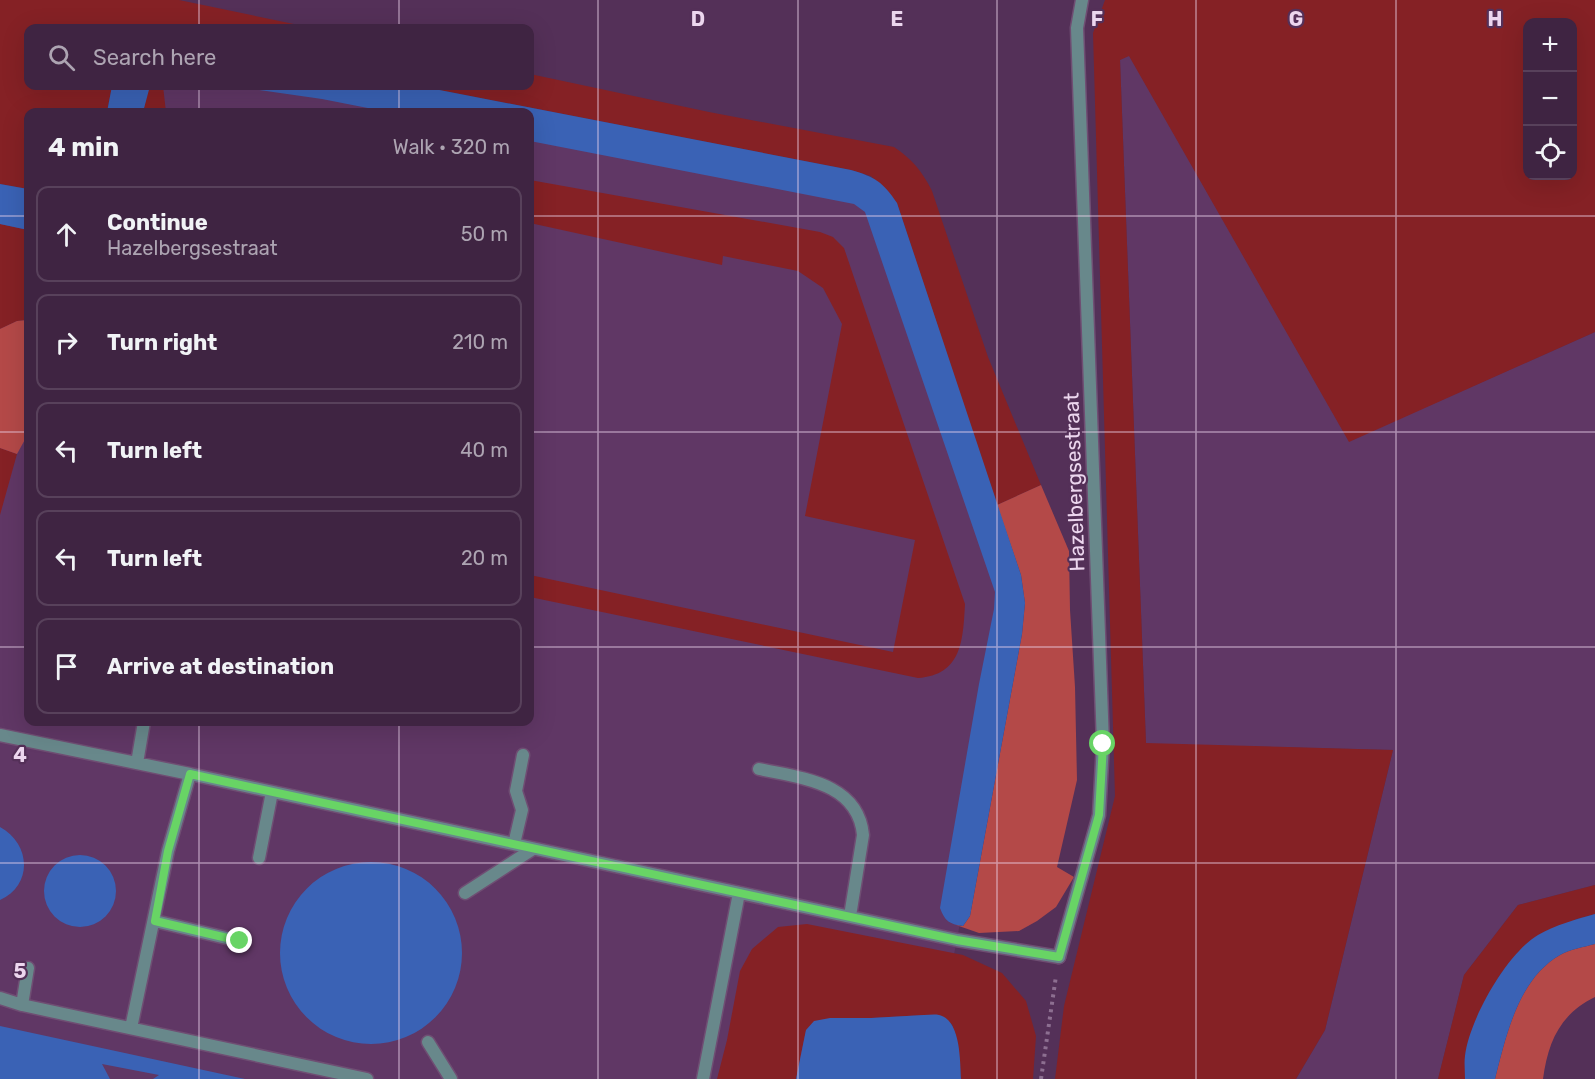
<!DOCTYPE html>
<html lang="en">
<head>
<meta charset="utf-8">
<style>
	:root { --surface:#3f2442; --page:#462c49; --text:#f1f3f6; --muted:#ada4b2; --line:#58415b }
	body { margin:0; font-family:Rubik,sans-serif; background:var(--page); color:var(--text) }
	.controls { position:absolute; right:18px; top:18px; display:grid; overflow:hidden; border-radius:12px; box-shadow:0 6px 24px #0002 }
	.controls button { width:54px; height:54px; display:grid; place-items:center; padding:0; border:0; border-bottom:2px solid var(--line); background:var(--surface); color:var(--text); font:30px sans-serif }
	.stop { position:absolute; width:18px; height:18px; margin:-14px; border:4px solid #68d465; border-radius:50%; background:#fff }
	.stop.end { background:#68d465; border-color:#fff; box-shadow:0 2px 6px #0008 }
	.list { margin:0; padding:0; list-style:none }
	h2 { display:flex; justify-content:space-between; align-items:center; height:78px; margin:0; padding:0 24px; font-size:26px }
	h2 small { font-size:20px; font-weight:400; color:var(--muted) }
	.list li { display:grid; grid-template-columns:39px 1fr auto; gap:18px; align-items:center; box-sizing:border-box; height:96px; margin:0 12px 12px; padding:0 12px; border:2px solid var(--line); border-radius:12px }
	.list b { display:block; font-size:22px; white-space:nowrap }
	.list p { margin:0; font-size:20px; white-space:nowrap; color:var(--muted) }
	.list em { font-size:20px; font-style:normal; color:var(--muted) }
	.icon { flex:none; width:33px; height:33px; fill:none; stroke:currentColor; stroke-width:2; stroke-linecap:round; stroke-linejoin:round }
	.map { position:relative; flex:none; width:1595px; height:1079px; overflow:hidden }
	.search { position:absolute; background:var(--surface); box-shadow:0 6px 24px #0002; left:24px; top:24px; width:510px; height:66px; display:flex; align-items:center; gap:15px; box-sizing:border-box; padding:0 21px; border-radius:12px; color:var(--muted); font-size:22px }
	.panel { position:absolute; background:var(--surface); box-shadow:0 6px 24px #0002; left:24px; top:108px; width:510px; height:618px; border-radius:12px }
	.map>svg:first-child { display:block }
	.built { fill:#603765 }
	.green { fill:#852125; fill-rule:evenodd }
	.forest { fill:#b44948 }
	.water { fill:#3a62b5 }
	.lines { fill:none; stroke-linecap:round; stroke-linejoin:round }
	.service-casing { stroke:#6f4e73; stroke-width:15 }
	.minor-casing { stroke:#6f4e73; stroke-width:15 }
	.path { stroke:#8d6f91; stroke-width:4; stroke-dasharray:3 4.5; stroke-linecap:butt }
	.service { stroke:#68888b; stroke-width:12 }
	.minor { stroke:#68888b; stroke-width:12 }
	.route { stroke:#68d465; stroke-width:8 }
	.grid { fill:none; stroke:#ecd6ee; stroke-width:1.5; stroke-opacity:0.55 }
	.labels { text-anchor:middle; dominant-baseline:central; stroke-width:4.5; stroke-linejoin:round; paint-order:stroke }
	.street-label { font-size:21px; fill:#ecd6ee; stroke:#543058 }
	.grid-label { font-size:20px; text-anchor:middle; font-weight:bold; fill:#ecd6ee; stroke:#543058; stroke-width:4.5; stroke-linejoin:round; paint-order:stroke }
</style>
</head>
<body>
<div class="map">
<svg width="1595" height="1079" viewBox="0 0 1595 1079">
	<rect width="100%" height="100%" fill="#543058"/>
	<path class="built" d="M1129,55L1349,441L1595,332V885L1518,905L1464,975L1438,1079H1296L1325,1030L1393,750L1146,744L1120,60Z
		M131,86H336L469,112H125Z
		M530,125L878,195L1015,601L957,940L941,1015L944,1079H0V203L28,209V722H530Z"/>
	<path class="green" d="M0,0H179L313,28H28V86H112L107,112H28V189L0,184Z
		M1105,0H1595V332L1349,442L1129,56L1120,60L1146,743L1393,750L1325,1030L1296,1079H1055L1064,1006L1115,796L1093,33ZM1528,22H1572V176H1528Z
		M530,74L709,112L894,147C912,159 922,171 932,191L988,357L1041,485L997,505L897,203L871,176L851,170L419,86H530Z
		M149,86H163L166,112H143Z
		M530,180L820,232L833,237L844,248L965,604C963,640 962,675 918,678L530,597V575L893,652L915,540L805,516L842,324L823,288L798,271L723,256L722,265L530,223Z
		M0,224L28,230V320L17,321L0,329Z
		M0,448L17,454L0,515Z
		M1595,885V914L1576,919L1501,973L1484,1003L1471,1035L1465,1055V1079H1438L1464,975L1518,905Z
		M807,924L963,955L1002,973L1026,1001L1036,1036L1033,1079H961L958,1043L952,1024L924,1015L871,1018L806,1030L796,1079H717L727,1040L740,971L752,949L778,927Z"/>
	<path class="forest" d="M28,320V434L17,454L0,448V329L17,321Z
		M1041,485L1069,551L1070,610L1075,687L1077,780L1057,867L1074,877L1056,907L1037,921L1019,931L979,933L956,925L963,926L970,916L1022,634L1025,603L1021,575L997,505Z
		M1595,944V997C1560,1014 1548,1042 1543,1079H1495C1506,1036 1518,979 1560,955C1570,949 1584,947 1595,944Z"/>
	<path class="water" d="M112,86H150L143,112H107Z
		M232,86H419L851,170C875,177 883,182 897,203L1021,575L1025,603L1022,634L970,916L963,926C949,924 945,921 940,908L979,684L994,609L995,592L865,212L854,204L530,141V112H388L322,99Z
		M0,184L28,189V230L0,224Z
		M0,827C31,844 33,885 0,900Z
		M44 891a36 36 0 1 1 72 0a36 36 0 1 1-72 0Z
		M280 953a91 91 0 1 1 182 0a91 91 0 1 1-182 0Z
		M1595,914V944C1584,947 1570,949 1560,955C1518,979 1506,1036 1495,1079H1465C1465,1071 1464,1063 1465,1056C1469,1020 1507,953 1538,935C1555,925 1577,919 1595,914Z
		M924,1015C929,1015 934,1014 939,1015C961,1020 960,1061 961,1079H796L806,1030L814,1021L830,1018H871Z
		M0,1026L245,1079H153L159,1075L102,1064L110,1079H0Z"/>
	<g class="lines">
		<defs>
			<path id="service" d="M0,735L190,774
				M137,763L144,722
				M759,769C800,778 858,782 863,835L850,916
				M514,844L522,810L516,791L523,755
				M259,858L272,792
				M465,893L533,849
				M155,921L239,941
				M0,998L22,1005L367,1079
				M22,1005L28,968
				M131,1028L168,851L190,774L957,940L1059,957
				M428,1042L451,1079
				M703,1079L739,893"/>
			<path id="minor" d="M1059,957L1099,815L1103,744L1077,28L1082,0"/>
		</defs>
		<use href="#service" class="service-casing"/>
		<use href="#minor" class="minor-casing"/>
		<path class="path" d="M1041,1079L1056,976"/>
		<use href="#service" class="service"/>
		<use href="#minor" class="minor"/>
	</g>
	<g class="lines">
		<path class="route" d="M240,941L155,921L168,851L190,774L957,940L1059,957L1099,815L1103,744"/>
	</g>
	<path class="grid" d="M199,0V28M399,0V28M598,0V1079M798,0V1079M997,0V1079M1196,0V1079M1396,0V1079M199,86V112M399,86V112M0,216H28M530,216H1595M0,432H28M530,432H1595M0,647H28M530,647H1595M199,722V1079M399,722V1079M0,863H1595"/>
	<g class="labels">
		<g class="street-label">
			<text transform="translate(1074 482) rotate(-92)">Hazelbergsestraat</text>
		</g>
	</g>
	<g class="grid-label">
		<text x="698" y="26">D</text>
		<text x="897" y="26">E</text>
		<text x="1097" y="26">F</text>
		<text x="1296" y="26">G</text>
		<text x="1495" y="26">H</text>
		<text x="20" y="762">4</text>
		<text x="20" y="978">5</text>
	</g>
</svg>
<div class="controls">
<button>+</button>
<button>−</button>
<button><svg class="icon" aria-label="locate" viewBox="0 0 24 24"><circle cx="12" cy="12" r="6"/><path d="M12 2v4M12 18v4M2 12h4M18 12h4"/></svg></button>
</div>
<div class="stop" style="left:1103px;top:744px"></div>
<div class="stop end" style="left:240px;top:941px"></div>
<div class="search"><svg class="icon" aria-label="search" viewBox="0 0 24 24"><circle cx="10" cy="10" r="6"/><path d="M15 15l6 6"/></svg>Search here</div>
<section class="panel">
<h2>4 min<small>Walk · 320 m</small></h2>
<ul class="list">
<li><svg class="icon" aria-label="ahead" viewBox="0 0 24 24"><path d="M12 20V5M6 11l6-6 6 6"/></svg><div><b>Continue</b><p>Hazelbergsestraat</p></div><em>50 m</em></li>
<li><svg class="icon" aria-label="right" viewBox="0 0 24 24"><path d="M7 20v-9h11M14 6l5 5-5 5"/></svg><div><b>Turn right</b></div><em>210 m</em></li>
<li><svg class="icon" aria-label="left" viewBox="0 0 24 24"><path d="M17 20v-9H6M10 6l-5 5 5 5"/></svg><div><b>Turn left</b></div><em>40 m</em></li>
<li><svg class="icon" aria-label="left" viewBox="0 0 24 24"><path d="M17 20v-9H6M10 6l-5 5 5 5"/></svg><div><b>Turn left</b></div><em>20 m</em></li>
<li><svg class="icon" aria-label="arrive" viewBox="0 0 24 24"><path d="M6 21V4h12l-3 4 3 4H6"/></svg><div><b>Arrive at destination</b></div></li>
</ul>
</section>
</div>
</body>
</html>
